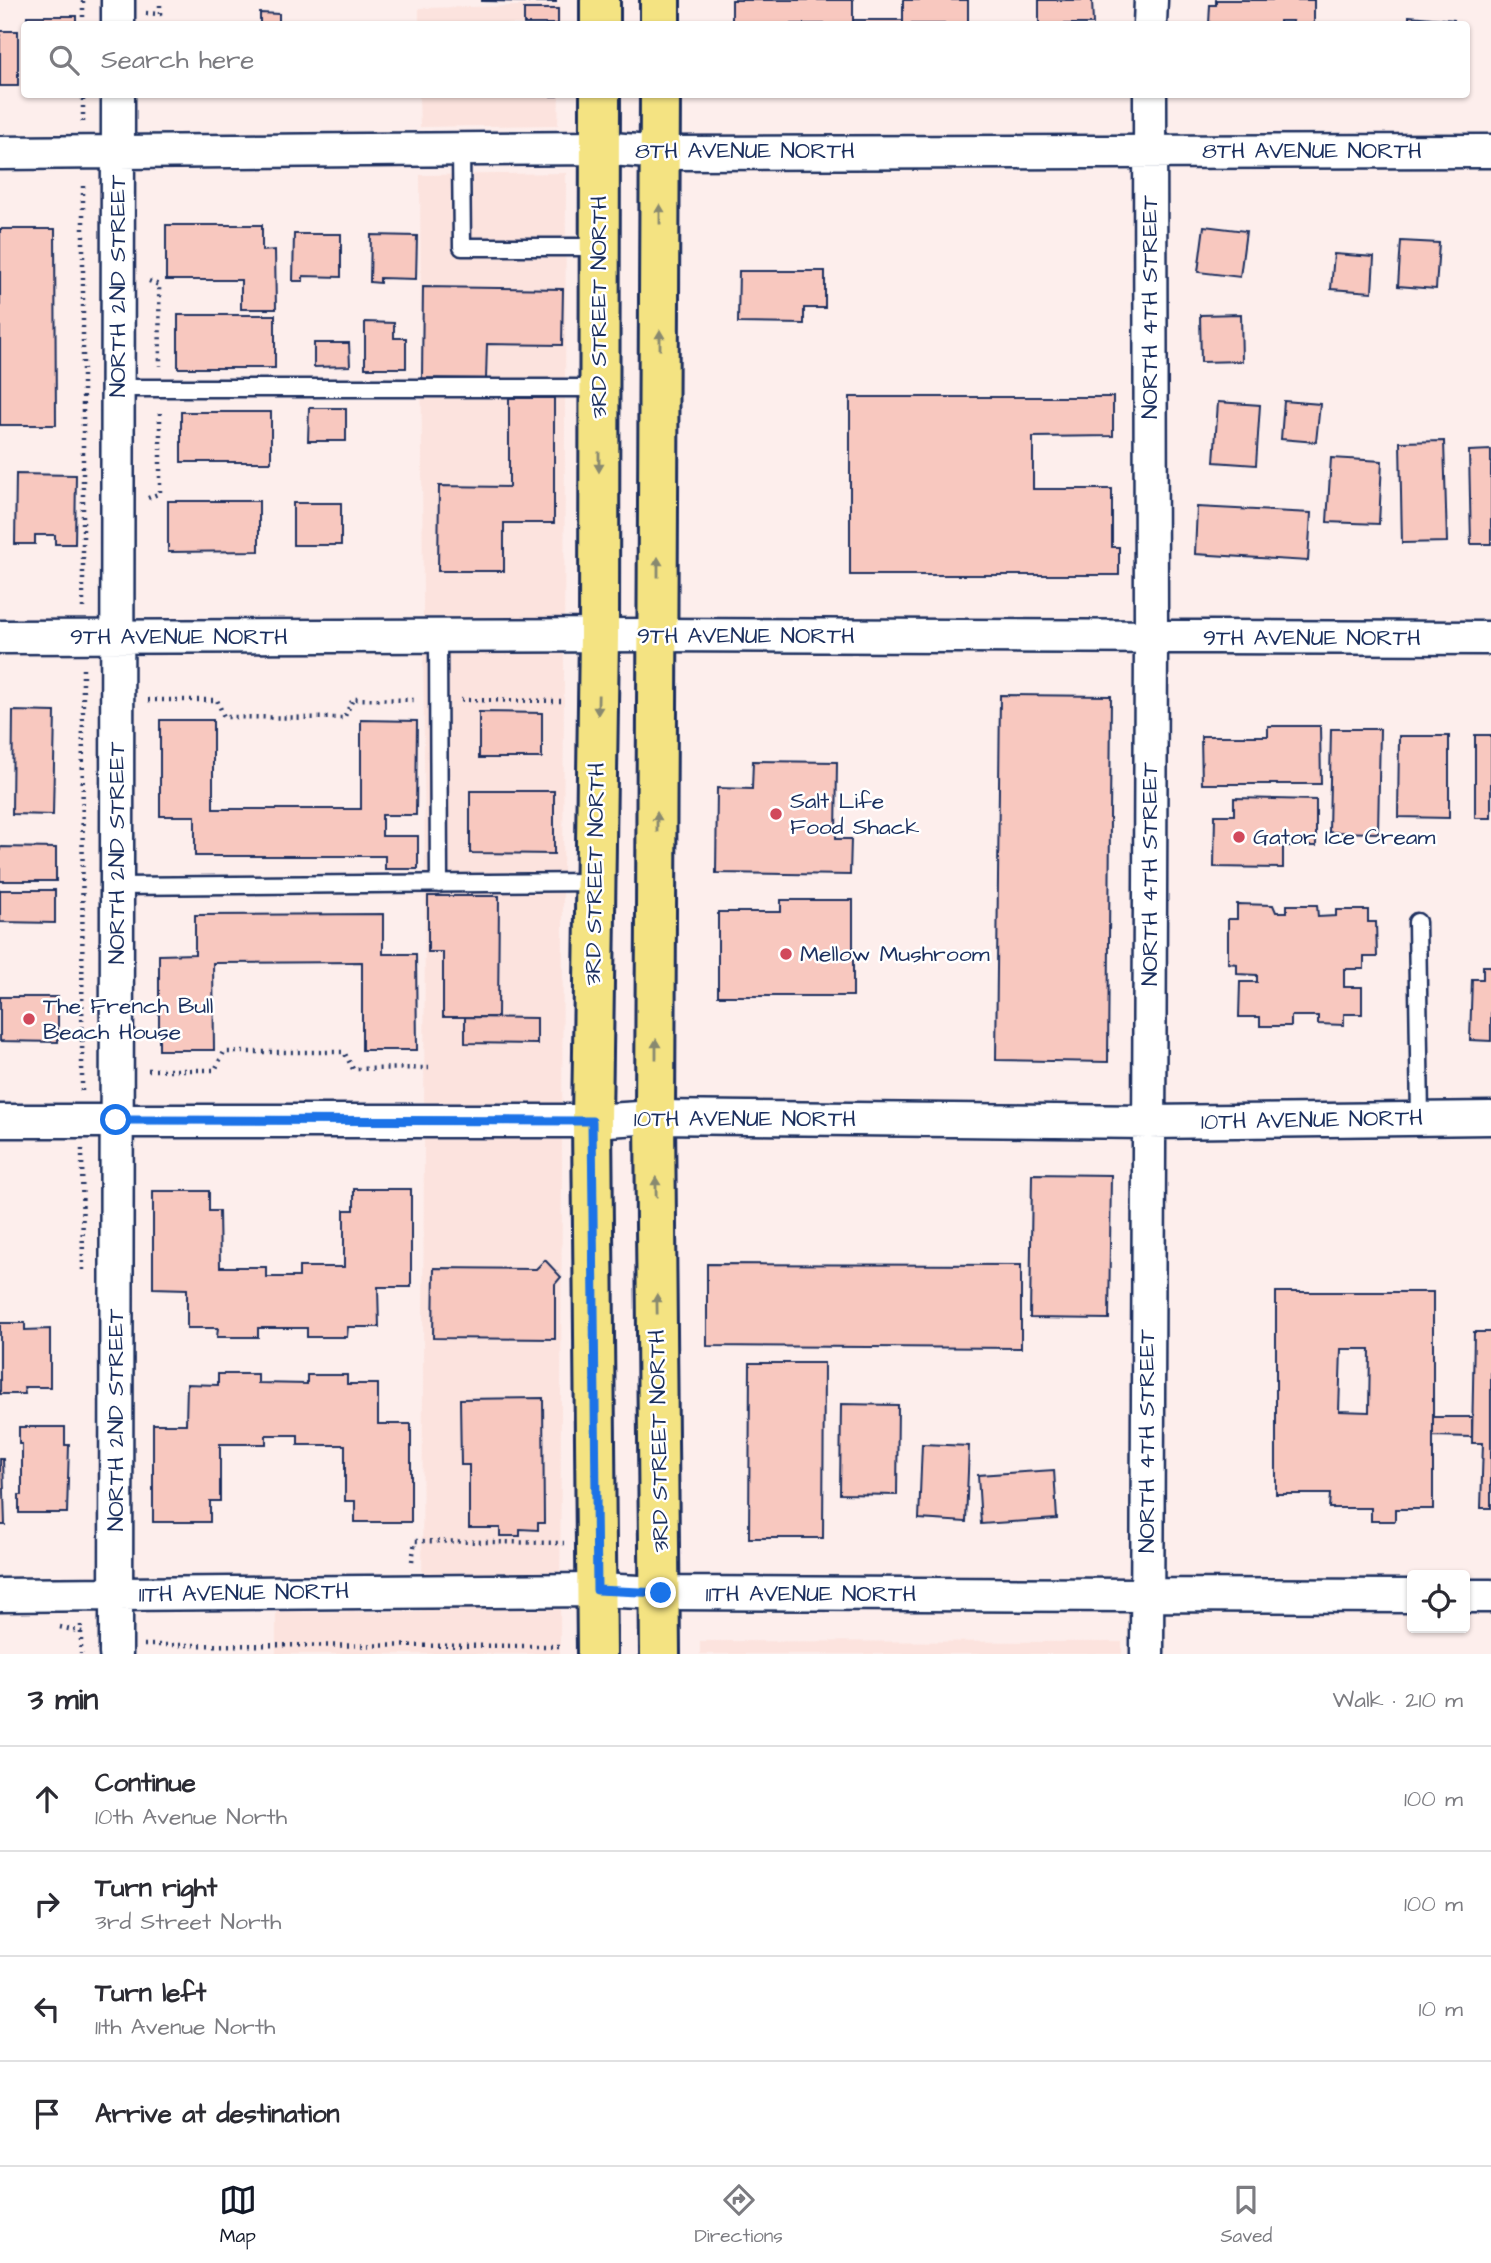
<!DOCTYPE html>
<html lang="en">
<head>
<meta charset="utf-8">
<style>
	:root { --surface:#fff; --page:#f2f2f3; --text:#2b2b33; --muted:#7c7c81; --line:#e1e1e2; --accent:#111827 }
	body { margin:0; font-family:"Architects Daughter",sans-serif; background:var(--page); color:var(--text) }
	.controls { position:absolute; right:21px; bottom:21px; display:grid; overflow:hidden; border-radius:7px; box-shadow:0 2px 5px #0004 }
	.controls button { width:63px; height:63px; display:grid; place-items:center; padding:0; border:0; border-bottom:2px solid var(--line); background:var(--surface); color:var(--text); font:35px sans-serif }
	.stop { position:absolute; width:21px; height:21px; margin:-16px; border:5px solid #1a73e8; border-radius:50%; background:#fff }
	.stop.end { background:#1a73e8; border-color:#fff; box-shadow:0 2px 7px #0008 }
	.list { margin:0; padding:0; list-style:none }
	h2 { display:flex; justify-content:space-between; align-items:center; height:91px; margin:0; padding:0 28px; font-size:30px }
	h2 small { font-size:23px; font-weight:400; color:var(--muted) }
	.list li { display:grid; grid-template-columns:46px 1fr auto; gap:21px; align-items:center; box-sizing:border-box; height:105px; padding:0 28px; border-top:2px solid var(--line) }
	.list b { display:block; font-size:26px; white-space:nowrap }
	.list p { margin:0; font-size:23px; white-space:nowrap; color:var(--muted) }
	.list em { font-size:23px; font-style:normal; color:var(--muted) }
	.icon { flex:none; width:38px; height:38px; fill:none; stroke:currentColor; stroke-width:2; stroke-linecap:round; stroke-linejoin:round }
	.map { position:relative; flex:none; width:1491px; height:1654px; overflow:hidden }
	.search { position:absolute; background:var(--surface); box-shadow:0 2px 5px #0004; left:21px; right:21px; top:21px; height:77px; display:flex; align-items:center; gap:18px; box-sizing:border-box; padding:0 24px; border-radius:7px; color:var(--muted); font-size:26px }
	.sheet { height:511px; background:var(--surface) }
	nav { display:flex; justify-content:space-around; align-items:center; box-sizing:border-box; height:98px; border-top:2px solid var(--line); background:var(--surface); font-size:19px; color:var(--muted) }
	nav a { display:grid; justify-items:center; gap:4px }
	nav .on { color:var(--accent) }
	.map>svg:first-child { display:block }
	.built { fill:#fce3de }
	.building { fill:#f8c8bf; stroke:#1b2f5e; stroke-width:2; fill-rule:evenodd }
	.lines { fill:none; stroke-linecap:round; stroke-linejoin:round }
	.lane-casing { stroke:#1b2f5e; stroke-width:21 }
	.street-casing { stroke:#1b2f5e; stroke-width:37 }
	.primary-casing { stroke:#1b2f5e; stroke-width:44 }
	.path { stroke:#1b2f5e; stroke-width:4.5; stroke-dasharray:2 5; stroke-linecap:butt }
	.lane { stroke:#fff; stroke-width:16 }
	.street { stroke:#fff; stroke-width:32 }
	.primary { stroke:#f4e382; stroke-width:38 }
	.oneway { fill:#888970 }
	.route { stroke:#1a73e8; stroke-width:9 }
	.poi-dot { fill:#d1495b; stroke:#fff; stroke-width:2.5 }
	.labels { text-anchor:middle; dominant-baseline:central; stroke-width:5; stroke-linejoin:round; paint-order:stroke }
	.street-label { font-size:23px; fill:#1b2f5e; stroke:#fff }
	.poi-label { font-size:23px; fill:#1b2f5e; stroke:#fff; text-anchor:start }
</style>
</head>
<body>
<div class="map">
<svg width="1491" height="1654" viewBox="0 0 1491 1654">
	<rect width="100%" height="100%" fill="#fdeeec"/>
	<filter id="ink" filterUnits="userSpaceOnUse"><feTurbulence type="fractalNoise" baseFrequency=".0143" numOctaves="2"/><feDisplacementMap in="SourceGraphic" scale="14" xChannelSelector="R" yChannelSelector="G"/><feConvolveMatrix kernelMatrix="1 2 1 2 8 2 1 2 1" color-interpolation-filters="sRGB"/></filter>
	<g filter="url(#ink)">
		<path class="built" d="M560,5V24H419V8Z
			M419,95H559L558,125L420,127Z
			M566,173L560,1654H276V1611L422,1612L425,889L420,175Z
			M700,1641L1122,1642V1654H700Z"/>
		<path class="building" d="M482,0H556V2L482,1Z
			M732,0H853V24H732Z
			M903,0H968V24H903Z
			M1039,0H1092L1093,24H1039Z
			M1216,0H1314V24H1292L1293,21H1279V24H1209L1210,5H1216Z
			M524,9H558V24H524Z
			M260,13L279,14V24H260Z
			M27,16H76V24H27Z
			M1409,16L1454,20V24H1409Z
			M853,20H903V24H853Z
			M0,31H18V86H0Z
			M486,94H557V96H486Z
			M166,225H262V251L275,250L276,309H241V280H166Z
			M1204,226L1246,231L1240,277L1198,272Z
			M0,229H55L56,425H0Z
			M294,234H341V277L303,276V281H293Z
			M371,235L417,236L416,279L380,278V283L370,282Z
			M1401,241L1439,243L1436,289L1398,286Z
			M1334,254L1374,257L1372,292L1331,289Z
			M739,271H825V308H804V324L738,323Z
			M423,287L563,289L562,345L487,344L486,379L422,378Z
			M1241,314L1242,361L1201,362L1200,315Z
			M178,315H275V368H178Z
			M365,322L394,323V338H406V368H365Z
			M314,343H349L350,366L314,367Z
			M850,397H1113V436L1033,437V489H1112V547H1119V575H850Z
			M509,398H554V523H504V571H438L439,486L509,487Z
			M1284,401L1320,404L1316,442L1281,439Z
			M1218,402L1260,405L1256,465L1214,462Z
			M309,408H346V441H308Z
			M181,412H271V462H181Z
			M1444,441L1447,542L1402,543L1400,442Z
			M1491,450V544H1471L1469,451Z
			M1331,458L1382,461L1379,524L1327,522Z
			M16,474L76,475L75,544H55V535H35V544H15Z
			M168,501H259V551L168,552Z
			M293,503H341V545H293Z
			M1197,507L1311,513L1308,561L1195,554Z
			M1000,695L1111,696L1108,1062L996,1060Z
			M13,711L55,712L53,815L12,814Z
			M479,712L542,713V758H479Z
			M160,720H213V809H361V720L417,721L416,815H382V836H418V869H385V856H195V816H160Z
			M1268,726H1320L1321,784H1202L1201,736H1268Z
			M1331,729H1380L1378,833L1329,832Z
			M1475,735H1491V818H1475Z
			M1399,736H1449V818L1398,817Z
			M753,761L837,762L836,839H851L850,875L716,873L717,788L752,789Z
			M470,791H554V854L470,853Z
			M1234,798L1316,800V846H1283V868L1214,867L1215,815H1234Z
			M0,847L56,848V881H0Z
			M0,890H55V923L0,922Z
			M428,896H499L498,1017H443V952H428Z
			M781,900H853V996H718V912H781Z
			M1237,904L1273,905L1276,912H1287V905H1317L1318,917L1336,916V910H1368V922H1376L1377,957H1364V969H1344V987H1362V1014H1344V1025L1318,1024V1016H1291V1026H1260V1017H1239L1240,982H1257V975L1237,974V964L1228,963V919H1237Z
			M383,914V954H416L417,1050H362V962L213,963L214,1050H159V955L195,954V915Z
			M1483,966H1491V1041L1470,1040L1472,979H1483Z
			M0,997H58V1042L0,1041Z
			M465,1017L537,1018V1044L465,1043Z
			M1032,1174L1111,1175L1109,1319L1030,1318Z
			M354,1189H411V1287H378L379,1327H348L347,1337H307V1328H258V1337H217L218,1328H187V1289L153,1288V1191H209V1211H219L220,1267H266V1277H299V1267H344V1210H354Z
			M545,1260L561,1277L555,1284V1339L433,1338L434,1268L536,1269Z
			M707,1264L1021,1265V1348L707,1346Z
			M1276,1292H1433V1509H1395V1521H1371V1508H1329L1330,1494H1276ZM1341,1349H1370L1369,1412L1339,1411Z
			M0,1323H25V1330L50,1329V1387H24L25,1394H0Z
			M1474,1332H1491V1508H1481L1483,1443H1472Z
			M750,1363H824L823,1538H749Z
			M218,1374H258V1383L307,1384V1375H347V1384H378V1424H411V1522H355V1501H345V1445H298V1435H266V1444H220V1501H210V1522H153V1424H186L187,1384L218,1385Z
			M543,1398L544,1523H538V1530L520,1529V1536H500V1528H469V1465H461L460,1399Z
			M841,1404L898,1405L897,1495L840,1494Z
			M1433,1417H1472V1437L1433,1436Z
			M19,1427H65V1445H69L67,1513H19V1495H22V1444H19Z
			M922,1444L969,1446L966,1522L919,1519Z
			M0,1459H3L5,1525H0Z
			M1054,1470L1057,1519L981,1524L978,1475Z"/>
		<g class="lines">
			<defs>
				<path id="lane" d="M461,150L462,247H599
					M118,388H599
					M438,637L439,884
					M116,886L596,882
					M1417,922L1420,1119"/>
				<path id="street" d="M118,24V0
					M1150,24L1151,0
					M0,153L600,148L661,153L1491,151
					M0,637L658,635L1491,638
					M0,1121H592L655,1117L1148,1122L1491,1118
					M0,1595L597,1590L661,1593L1412,1596
					M1465,1596H1491
					M116,1654L118,94
					M1147,1654L1151,638L1150,94"/>
				<path id="primary" d="M660,0V24
					M600,24V0
					M597,1654L592,1121L599,636L600,94
					M660,1654L655,1117L660,94"/>
			</defs>
			<use href="#lane" class="lane-casing"/>
			<use href="#street" class="street-casing"/>
			<use href="#primary" class="primary-casing"/>
			<path class="path" d="M146,13L160,14V0
				M83,24V0
				M83,122V94
				M149,281L159,285L160,366
				M148,498L160,493V410
				M83,608V183
				M148,700H217L224,717L344,718L353,699L417,700
				M461,700L564,701
				M148,1070H215L224,1052H344L353,1069L429,1068
				M82,1091L83,666
				M82,1149L83,1273
				M412,1561L415,1541L564,1543
				M81,1625V1654
				M60,1627L82,1632
				M144,1645L562,1646"/>
			<use href="#lane" class="lane"/>
			<use href="#street" class="street"/>
			<use href="#primary" class="primary"/>
		</g>
		<defs><path id="oneway-solid" d="M-6-.8H1V-3.2L6.5 0L1 3.2V.8H-6Z" transform="scale(1.75)"/></defs>
		<g class="oneway">
			<use href="#oneway-solid" transform="translate(660 214) rotate(-90)"/>
			<use href="#oneway-solid" transform="translate(660 340) rotate(-90)"/>
			<use href="#oneway-solid" transform="translate(599 462) rotate(90)"/>
			<use href="#oneway-solid" transform="translate(658 567) rotate(-90)"/>
			<use href="#oneway-solid" transform="translate(598 705) rotate(91)"/>
			<use href="#oneway-solid" transform="translate(657 822) rotate(-90)"/>
			<use href="#oneway-solid" transform="translate(656 1049) rotate(-90)"/>
			<use href="#oneway-solid" transform="translate(656 1187) rotate(-91)"/>
			<use href="#oneway-solid" transform="translate(657 1304) rotate(-91)"/>
		</g>
	</g>
	<g class="lines" filter="url(#ink)">
		<path class="route" d="M116,1120L592,1121L597,1590L661,1593"/>
	</g>
	<g class="poi-dot">
		<circle cx="776" cy="814" r="7"/>
		<circle cx="1239" cy="837" r="7"/>
		<circle cx="786" cy="954" r="7"/>
		<circle cx="29" cy="1019" r="7"/>
	</g>
	<g class="labels">
		<g class="street-label">
			<text x="745" y="151">8TH AVENUE NORTH</text>
			<text x="1312" y="151">8TH AVENUE NORTH</text>
			<text transform="translate(118 286) rotate(-90)">NORTH 2ND STREET</text>
			<text transform="translate(599 307) rotate(-90)">3RD STREET NORTH</text>
			<text transform="translate(1150 307) rotate(-90)">NORTH 4TH STREET</text>
			<text x="746" y="636">9TH AVENUE NORTH</text>
			<text x="179" y="637">9TH AVENUE NORTH</text>
			<text x="1312" y="638">9TH AVENUE NORTH</text>
			<text transform="translate(117 853) rotate(-90)">NORTH 2ND STREET</text>
			<text transform="translate(595 874) rotate(-89)">3RD STREET NORTH</text>
			<text transform="translate(1150 874) rotate(-90)">NORTH 4TH STREET</text>
			<text x="745" y="1119">10TH AVENUE NORTH</text>
			<text transform="translate(1312 1120) rotate(-1)">10TH AVENUE NORTH</text>
			<text transform="translate(116 1420) rotate(-90)">NORTH 2ND STREET</text>
			<text transform="translate(659 1441) rotate(-91)">3RD STREET NORTH</text>
			<text transform="translate(1147 1441) rotate(-90)">NORTH 4TH STREET</text>
			<text transform="translate(244 1593) rotate(-1)">11TH AVENUE NORTH</text>
			<text x="811" y="1594">11TH AVENUE NORTH</text>
		</g>
		<g class="poi-label">
			<text x="790" y="801">Salt Life<tspan x="790" dy="26">Food Shack</tspan></text>
			<text x="1253" y="837">Gator Ice Cream</text>
			<text x="800" y="954">Mellow Mushroom</text>
			<text x="43" y="1006">The French Bull<tspan x="43" dy="26">Beach House</tspan></text>
		</g>
	</g>
</svg>
<div class="controls">
<button><svg class="icon" aria-label="locate" viewBox="0 0 24 24"><circle cx="12" cy="12" r="6"/><path d="M12 2v4M12 18v4M2 12h4M18 12h4"/></svg></button>
</div>
<div class="stop" style="left:116px;top:1120px"></div>
<div class="stop end" style="left:661px;top:1593px"></div>
<div class="search"><svg class="icon" aria-label="search" viewBox="0 0 24 24"><circle cx="10" cy="10" r="6"/><path d="M15 15l6 6"/></svg>Search here</div>
</div>
<section class="sheet">
<h2>3 min<small>Walk · 210 m</small></h2>
<ul class="list">
<li><svg class="icon" aria-label="ahead" viewBox="0 0 24 24"><path d="M12 20V5M6 11l6-6 6 6"/></svg><div><b>Continue</b><p>10th Avenue North</p></div><em>100 m</em></li>
<li><svg class="icon" aria-label="right" viewBox="0 0 24 24"><path d="M7 20v-9h11M14 6l5 5-5 5"/></svg><div><b>Turn right</b><p>3rd Street North</p></div><em>100 m</em></li>
<li><svg class="icon" aria-label="left" viewBox="0 0 24 24"><path d="M17 20v-9H6M10 6l-5 5 5 5"/></svg><div><b>Turn left</b><p>11th Avenue North</p></div><em>10 m</em></li>
<li><svg class="icon" aria-label="arrive" viewBox="0 0 24 24"><path d="M6 21V4h12l-3 4 3 4H6"/></svg><div><b>Arrive at destination</b></div></li>
</ul>
</section>
<nav>
<a class="on"><svg class="icon" aria-label="map" viewBox="0 0 24 24"><path d="M3 6l6-2 6 2 6-2v14l-6 2-6-2-6 2zM9 4v14M15 6v14"/></svg>Map</a>
<a><svg class="icon" aria-label="directions" viewBox="0 0 24 24"><path d="M12 3l9 9-9 9-9-9zM9 14v-3h6M13 9l2 2-2 2"/></svg>Directions</a>
<a><svg class="icon" aria-label="saved" viewBox="0 0 24 24"><path d="M7 4h10v16l-5-4-5 4z"/></svg>Saved</a>
</nav>
</body>
</html>
